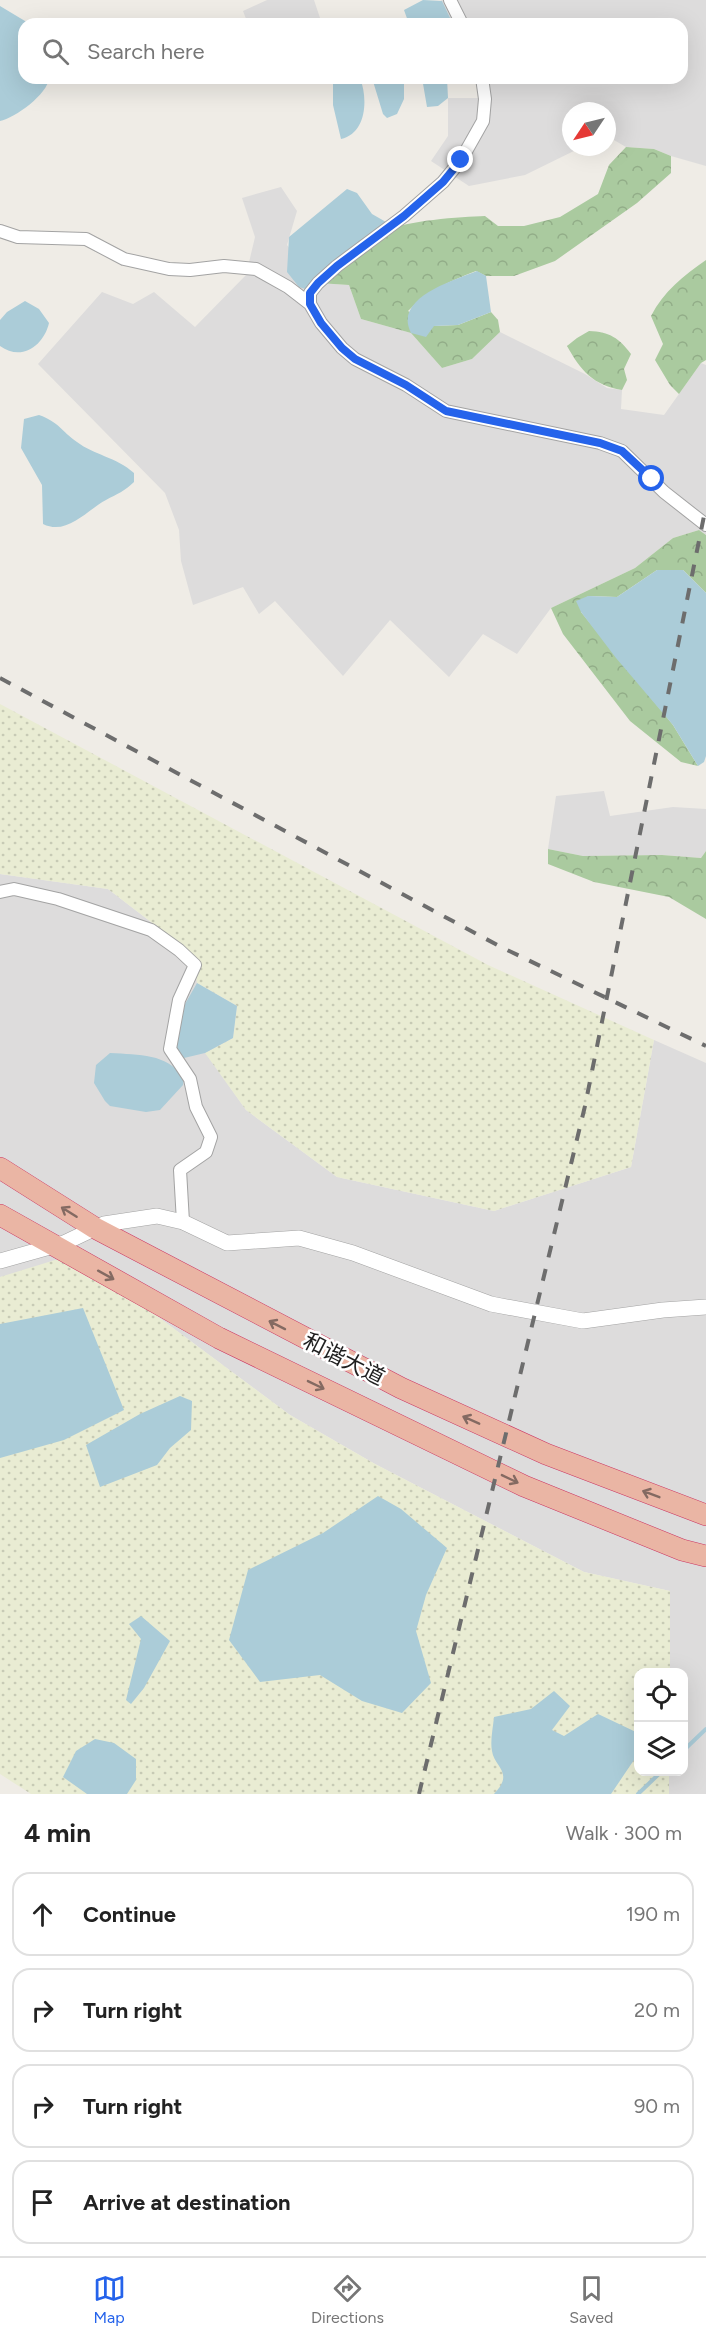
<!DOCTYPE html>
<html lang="en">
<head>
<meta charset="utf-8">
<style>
	:root { --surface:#fff; --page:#f6f6f6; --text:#222; --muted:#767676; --line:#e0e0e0; --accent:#2563eb }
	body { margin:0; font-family:Figtree,"Noto Sans SC",sans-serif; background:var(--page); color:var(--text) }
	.controls { position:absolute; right:18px; bottom:18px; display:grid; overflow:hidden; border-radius:12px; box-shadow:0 6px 24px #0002 }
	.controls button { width:54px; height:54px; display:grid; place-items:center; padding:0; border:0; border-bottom:2px solid var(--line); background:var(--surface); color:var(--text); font:30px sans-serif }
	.compass { position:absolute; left:562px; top:102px; width:54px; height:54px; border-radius:50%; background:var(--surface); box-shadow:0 6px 24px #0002; rotate:235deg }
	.stop { position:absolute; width:18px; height:18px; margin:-14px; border:4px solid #2563eb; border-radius:50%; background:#fff }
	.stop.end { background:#2563eb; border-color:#fff; box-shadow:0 2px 6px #0008 }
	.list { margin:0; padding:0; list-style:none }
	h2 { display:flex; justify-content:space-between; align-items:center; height:78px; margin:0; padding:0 24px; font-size:26px }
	h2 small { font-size:20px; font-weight:400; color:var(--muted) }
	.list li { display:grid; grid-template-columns:39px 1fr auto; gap:18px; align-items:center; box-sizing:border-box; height:84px; margin:0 12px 12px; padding:0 12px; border:2px solid var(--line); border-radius:18px }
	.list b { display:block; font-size:22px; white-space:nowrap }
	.list em { font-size:20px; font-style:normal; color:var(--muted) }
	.icon { flex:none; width:33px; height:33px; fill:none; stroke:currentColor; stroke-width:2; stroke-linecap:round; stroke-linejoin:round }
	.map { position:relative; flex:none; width:706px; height:1794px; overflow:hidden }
	.search { position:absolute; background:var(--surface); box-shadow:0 6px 24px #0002; left:18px; right:18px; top:18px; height:66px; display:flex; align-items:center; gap:15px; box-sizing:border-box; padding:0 21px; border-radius:18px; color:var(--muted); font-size:22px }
	.sheet { height:462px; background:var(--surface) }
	nav { display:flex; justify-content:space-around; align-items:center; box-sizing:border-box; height:84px; border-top:2px solid var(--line); background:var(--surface); font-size:16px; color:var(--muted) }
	nav a { display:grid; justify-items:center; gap:3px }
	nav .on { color:var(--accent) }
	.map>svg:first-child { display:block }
	.residential { fill:#dddcdc }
	.farmland { fill:url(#farmland-dots) }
	.forest { fill:url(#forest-crowns) }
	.water { fill:#abccd8 }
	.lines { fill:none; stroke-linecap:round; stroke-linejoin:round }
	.stream { stroke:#abccd8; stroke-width:4 }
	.minor-casing { stroke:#a3a3a3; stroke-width:14 }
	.tertiary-casing { stroke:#a3a3a3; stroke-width:16 }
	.trunk-casing { stroke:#cb3563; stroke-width:22 }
	.minor { stroke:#fff; stroke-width:12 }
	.tertiary { stroke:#fff; stroke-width:15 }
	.trunk { stroke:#eab5a4; stroke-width:21 }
	.rail { stroke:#6d6d6d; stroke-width:4; stroke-dasharray:12 12; stroke-linecap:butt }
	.oneway { stroke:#846a62 }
	.route { stroke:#2563eb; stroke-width:8 }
	.labels { text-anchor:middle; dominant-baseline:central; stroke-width:5; stroke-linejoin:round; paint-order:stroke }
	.street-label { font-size:22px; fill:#1f1f1f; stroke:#fff }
</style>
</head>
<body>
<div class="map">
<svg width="706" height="1794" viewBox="0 0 706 1794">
	<defs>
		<pattern id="farmland-dots" width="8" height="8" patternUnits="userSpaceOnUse" patternTransform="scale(1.5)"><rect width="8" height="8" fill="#e9ecd3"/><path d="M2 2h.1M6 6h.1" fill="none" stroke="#c7cab5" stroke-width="1.8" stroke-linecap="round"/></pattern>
		<pattern id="forest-crowns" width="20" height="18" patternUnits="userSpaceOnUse" patternTransform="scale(1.5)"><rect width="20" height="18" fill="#aaca9f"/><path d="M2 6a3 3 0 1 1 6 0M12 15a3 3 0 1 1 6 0" fill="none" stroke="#92ad88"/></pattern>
	</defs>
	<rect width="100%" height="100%" fill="#efece6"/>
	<path class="residential" d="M267,0H314L322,24H248L243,11Z
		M441,0H706V166L671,156L654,149L626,147L607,136V111H571V147H582L525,175L469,186L431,161L448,136V98H481L474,78H682V24H453Z
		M281,187L297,211L287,245L318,283L349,285L361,319L411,333L442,368L472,359L500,332L585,374L607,388L622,390L621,409L664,415L701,363L706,365V535L699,530L673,538L635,568L551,608L517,654L483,634L449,677L390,620L343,676L275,601L259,614L243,587L193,605L181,561L179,530L165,493L38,364L102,292L133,304L154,292L195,327L246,275L255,237L242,198Z
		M604,791L610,816L673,807L706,809V851L701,858L662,855L583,856L548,849L556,796Z
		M0,874L108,889L194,955L197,983L237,1006L233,1038L206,1053L246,1110L337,1177L494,1211L631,1167L654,1040L706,1063V1794H669V1772H684V1672H670V1591L584,1572L375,1464L290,1415L83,1261L0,1277Z"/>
	<path class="farmland" d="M0,704L488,965L654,1040L631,1167L494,1211L337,1177L246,1110L205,1053L233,1038L237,1006L197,983L194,955L108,889L0,874Z
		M55,1260L83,1261L290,1415L375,1464L584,1572L670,1591V1672H638V1772H669V1794H31L0,1774V1277Z"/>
	<path class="forest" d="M626,147L654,149L671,156V173L637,203L555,261L514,276H486L476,271C450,281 427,291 408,311L434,326L458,325L491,312L498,320L500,332L472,359L442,368L411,333L361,319L349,285L318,283C339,267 361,246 384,232C405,220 461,217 485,216L498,226H524L560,217L598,194L609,165Z
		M706,260V360L701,363L679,394L670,385L655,360L663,344L651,316C664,291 683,276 706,260Z
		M589,331C610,332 619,338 631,354L624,369L627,380L622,390C593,385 581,371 567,346L577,338Z
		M699,530L706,535V593L683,570H657L617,597L588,596L581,612L673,725L698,766L681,762L630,721L563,634L551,608L635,568L673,538Z
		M548,849L583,856L662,855L701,858L706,851V919L669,897L594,882L548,864Z"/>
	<path class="water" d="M423,0L442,1L453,24H409L404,10Z
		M0,6L30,24H24V78H49C48,94 15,118 0,121Z
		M333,78H360C368,98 367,133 341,139L333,105Z
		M372,78H404V99L397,114L387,118L383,114Z
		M422,78H447L448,98L438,106L427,107Z
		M347,189L357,193L372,214L386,222L318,283L305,289L299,287L287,272L289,237Z
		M477,271L486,276L491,312L458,325L434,326L426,337L411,333C393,298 452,281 477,271Z
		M25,301L39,309L49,323C44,345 22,362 0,346V320L7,312Z
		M39,415C59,422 61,431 77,442C94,455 116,457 134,473V482C125,491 117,494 106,500C87,510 67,536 43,524L42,485L21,448L24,419Z
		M657,570H683L706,593V756L704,762L698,766L673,725L616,658L581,612L576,601L588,596L617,597Z
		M197,983L237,1006L233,1038L205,1053L184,1058L176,1047L185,1004Z
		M110,1053C140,1055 166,1053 184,1078L183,1085L160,1110L146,1112L110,1106L105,1101L94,1083L96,1065Z
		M83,1308L124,1410L64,1440L0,1458V1324Z
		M180,1396L192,1401L191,1430L170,1448L157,1465L100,1487L86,1445L140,1414Z
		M378,1496L401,1509L447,1548L426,1595L416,1631L431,1683L402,1713L362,1701L320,1675L260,1682L229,1640L248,1570L323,1533Z
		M141,1616L170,1641L144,1688L131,1704L126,1700L141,1639L129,1624Z
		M554,1691L570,1706L552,1730L564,1736L598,1714L638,1733V1754L611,1794H494C515,1772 494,1767 492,1751C490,1741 493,1728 494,1717L531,1709Z
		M95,1739L114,1743L136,1759V1780L127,1794H87L63,1777L76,1751Z"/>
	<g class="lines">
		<path class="stream" d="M684,1750L706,1729
			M638,1794L661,1772"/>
		<defs>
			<path id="minor" d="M450,0L462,24
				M482,78L485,99L483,121L461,160L443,182L404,216L337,266L318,283L310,293V304L321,323L342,348L355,359L406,385L446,411L600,443L622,451L664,492L706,525
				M0,231L18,237L86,239L124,259L169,269L190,270L224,266L256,269L288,287L310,304
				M0,892L14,889L58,899L151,930L179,950L195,965L179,1000L170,1049L190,1079L196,1107L211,1137L206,1152L180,1170L183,1222"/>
			<path id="tertiary" d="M0,1261L64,1243L104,1224L157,1216L183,1222L227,1243L299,1238L353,1253L491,1304L583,1321L663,1310L706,1307"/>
			<path id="trunk" d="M0,1168L95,1228L401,1388L546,1454L706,1515
				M0,1215L219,1338L524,1486L682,1550L706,1556"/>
		</defs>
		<use href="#minor" class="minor-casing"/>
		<use href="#tertiary" class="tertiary-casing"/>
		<use href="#trunk" class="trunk-casing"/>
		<use href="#minor" class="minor"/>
		<use href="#tertiary" class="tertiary"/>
		<use href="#trunk" class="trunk"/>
		<path class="rail" d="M0,678L501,947L706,1046
			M419,1794L585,1106L706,506"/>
	</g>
	<defs><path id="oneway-shaft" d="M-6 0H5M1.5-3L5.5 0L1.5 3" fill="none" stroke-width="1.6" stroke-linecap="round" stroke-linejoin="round" transform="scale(1.5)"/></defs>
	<g class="oneway">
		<use href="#oneway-shaft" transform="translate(69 1212) rotate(-148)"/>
		<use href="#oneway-shaft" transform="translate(106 1275) rotate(29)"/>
		<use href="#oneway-shaft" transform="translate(277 1325) rotate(-153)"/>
		<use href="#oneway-shaft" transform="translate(316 1385) rotate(26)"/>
		<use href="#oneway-shaft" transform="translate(471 1420) rotate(-156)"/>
		<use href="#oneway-shaft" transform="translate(510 1479) rotate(26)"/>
		<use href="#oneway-shaft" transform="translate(651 1494) rotate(-159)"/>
	</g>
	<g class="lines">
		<path class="route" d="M461,160L443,182L404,216L337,266L318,283L310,293V304L321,323L342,348L355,359L406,385L446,411L600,443L622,451L652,479"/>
	</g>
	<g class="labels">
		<g class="street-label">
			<text transform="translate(344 1359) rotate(27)">和谐大道</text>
		</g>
	</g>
</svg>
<div class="controls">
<button><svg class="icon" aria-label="locate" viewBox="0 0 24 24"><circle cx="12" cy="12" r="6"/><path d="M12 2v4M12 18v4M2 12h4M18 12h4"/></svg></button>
<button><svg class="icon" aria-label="layers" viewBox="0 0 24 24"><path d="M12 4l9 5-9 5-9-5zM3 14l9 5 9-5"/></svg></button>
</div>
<svg class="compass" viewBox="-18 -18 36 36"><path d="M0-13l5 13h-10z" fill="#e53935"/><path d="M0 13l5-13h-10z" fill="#767676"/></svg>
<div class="stop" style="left:652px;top:479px"></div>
<div class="stop end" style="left:461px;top:160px"></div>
<div class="search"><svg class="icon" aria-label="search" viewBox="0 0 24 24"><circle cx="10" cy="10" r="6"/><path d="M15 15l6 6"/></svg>Search here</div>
</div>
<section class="sheet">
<h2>4 min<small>Walk · 300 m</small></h2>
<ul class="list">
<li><svg class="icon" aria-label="ahead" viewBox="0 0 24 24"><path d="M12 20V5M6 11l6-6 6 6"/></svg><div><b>Continue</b></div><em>190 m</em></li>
<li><svg class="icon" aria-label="right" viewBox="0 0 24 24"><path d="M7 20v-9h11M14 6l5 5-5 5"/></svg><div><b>Turn right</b></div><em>20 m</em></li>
<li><svg class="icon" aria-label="right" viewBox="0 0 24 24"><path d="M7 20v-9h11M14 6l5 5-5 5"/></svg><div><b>Turn right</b></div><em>90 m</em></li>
<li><svg class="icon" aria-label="arrive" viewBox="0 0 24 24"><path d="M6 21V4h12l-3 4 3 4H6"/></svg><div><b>Arrive at destination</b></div></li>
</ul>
</section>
<nav>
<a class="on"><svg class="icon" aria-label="map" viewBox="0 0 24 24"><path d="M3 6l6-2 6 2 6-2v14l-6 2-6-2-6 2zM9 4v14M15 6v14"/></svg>Map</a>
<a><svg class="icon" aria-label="directions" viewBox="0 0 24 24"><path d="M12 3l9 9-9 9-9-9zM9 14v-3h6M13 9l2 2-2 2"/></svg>Directions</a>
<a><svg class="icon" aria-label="saved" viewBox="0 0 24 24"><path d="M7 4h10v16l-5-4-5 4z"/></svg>Saved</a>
</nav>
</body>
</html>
